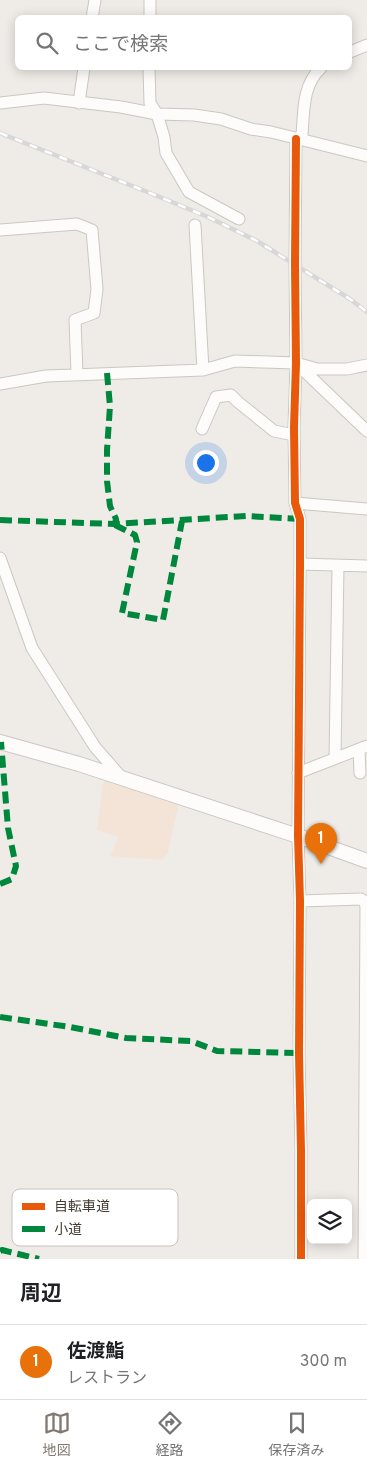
<!DOCTYPE html>
<html lang="ja">
<head>
<meta charset="utf-8">
<style>
	:root { --surface:#fff; --page:#f6f6f6; --text:#202124; --muted:#757577; --line:#e0e0e0; --accent:#807971 }
	body { margin:0; font-family:Overpass,"Noto Sans JP",sans-serif; background:var(--page); color:var(--text) }
	.controls { position:absolute; right:15px; bottom:15px; display:grid; overflow:hidden; border-radius:8px; box-shadow:0 2px 12px #0003 }
	.controls button { width:45px; height:45px; display:grid; place-items:center; padding:0; border:0; border-bottom:1px solid var(--line); background:var(--surface); color:var(--text); font:25px sans-serif }
	.you { position:absolute; left:205px; top:462px; width:18px; height:18px; margin:-12px; border:4px solid #fff; border-radius:50%; background:#1a73e8; box-shadow:0 0 0 8px #1a73e833 }
	.badge { display:grid; place-items:center; width:32px; height:32px; border-radius:50%; background:var(--accent); color:#fff; font-size:16px; font-weight:700 }
	.pin { position:absolute; translate:-50% -41px; filter:drop-shadow(0 1px 2px #0008) }
	.pin::after { content:''; position:absolute; top:26px; width:18px; height:15px; background:inherit; clip-path:polygon(0 0,100% 0,50% 100%) }
	.list { margin:0; padding:0; list-style:none }
	h2 { display:flex; justify-content:space-between; align-items:center; height:65px; margin:0; padding:0 20px; font-size:21px }
	h2 small { font-size:16px; font-weight:400; color:var(--muted) }
	.list li { display:grid; grid-template-columns:32px 1fr auto; gap:15px; align-items:center; box-sizing:border-box; height:75px; padding:0 20px; border-top:1px solid var(--line) }
	.list b { display:block; font-size:19px; white-space:nowrap }
	.list p { margin:0; font-size:16px; white-space:nowrap; color:var(--muted) }
	.list em { font-size:16px; font-style:normal; color:var(--muted) }
	.icon { flex:none; width:28px; height:28px; fill:none; stroke:currentColor; stroke-width:2; stroke-linecap:round; stroke-linejoin:round }
	.map { position:relative; flex:none; width:367px; height:1259px; overflow:hidden }
	.search { position:absolute; background:var(--surface); box-shadow:0 2px 12px #0003; left:15px; right:15px; top:15px; height:55px; display:flex; align-items:center; gap:12px; box-sizing:border-box; padding:0 18px; border-radius:8px; color:var(--muted); font-size:19px }
	.sheet { height:140px; background:var(--surface) }
	nav { display:flex; justify-content:space-around; align-items:center; box-sizing:border-box; height:70px; border-top:1px solid var(--line); background:var(--surface); font-size:14px; color:var(--muted) }
	nav a { display:grid; justify-items:center; gap:2px }
	nav .on { color:var(--accent) }
	.map>svg:first-child { display:block }
	.commercial { fill:#f3e4d7 }
	.lines { fill:none; stroke-linecap:round; stroke-linejoin:round }
	.minor-casing { stroke:#cbc7c2; stroke-width:13 }
	.tertiary-casing { stroke:#cbc7c2; stroke-width:16 }
	.minor { stroke:#fdfcfb; stroke-width:11 }
	.tertiary { stroke:#fdfcfb; stroke-width:14 }
	.rail-casing { stroke:#d8d7d7; stroke-width:4.5 }
	.rail { stroke:#fff; stroke-width:2.5; stroke-dasharray:8; stroke-linecap:butt }
	.quiet { stroke:#00873e; stroke-width:6; stroke-dasharray:12 6; stroke-linecap:butt }
	.cycleway-casing { stroke:#fff; stroke-width:11 }
	.cycleway { stroke:#e8590c; stroke-width:8 }
	.key { fill:#fff; stroke:#c7c4c2; stroke-width:1 }
	.key-label { font-size:14px; fill:#443b32 }
</style>
</head>
<body>
<div class="map">
<svg width="367" height="1259" viewBox="0 0 367 1259">
	<rect width="100%" height="100%" fill="#efebe6"/>
	<path class="commercial" d="M104,779L179,802L168,852L162,860L110,856L119,837L97,830Z"/>
	<g class="lines">
		<defs>
			<path id="minor" d="M92,18L95,0
				M150,18V0
				M350,52L367,45
				M149,68L150,103L157,114L164,137L166,153L189,192L239,219
				M0,103L44,98L121,107L157,114L194,115L221,119L251,129L271,132L367,156
				M79,103L84,68
				M296,139L295,264L296,363L294,427L295,503L300,519V564L298,836L300,901L299,1053L301,1151V1259
				M296,139L302,135C304,112 302,85 321,68
				M195,225L203,370
				M0,230L77,224L92,230L97,289L94,313L75,320L77,374
				M297,364L367,431
				M0,384L46,376L203,370L235,361L296,363L317,369H347L367,365
				M202,429L216,397L231,395L238,402L274,431L294,435
				M295,503L367,509
				M0,558L32,648L95,747L122,778
				M300,564L367,566
				M359,749L360,773
				M335,758L338,566
				M298,773L367,746
				M300,901L361,899L365,902L366,907L364,1259"/>
			<path id="tertiary" d="M0,742L79,764L298,836L367,861"/>
		</defs>
		<use href="#minor" class="minor-casing"/>
		<use href="#tertiary" class="tertiary-casing"/>
		<use href="#minor" class="minor"/>
		<use href="#tertiary" class="tertiary"/>
		<defs>
			<path id="rail" d="M0,133L155,195L208,217L257,241L350,299L367,312"/>
		</defs>
		<use href="#rail" class="rail-casing"/>
		<use href="#rail" class="rail"/>
		<path class="quiet" d="M107,373L110,406L107,450V481L110,506L116,519L115,524
			M0,520L115,524L246,516L300,519
			M115,525L135,535L137,542L122,613L163,620L182,521
			M0,884L12,879L16,866L8,828L1,742
			M0,1017L70,1027L126,1038L191,1041L217,1051L299,1053
			M0,1251L2,1250L39,1259"/>
		<defs>
			<path id="cycleway" d="M296,139L295,264L296,363L294,427L295,503L300,519V564L298,836L300,901L299,1053L301,1151V1259"/>
		</defs>
		<use href="#cycleway" class="cycleway-casing"/>
		<use href="#cycleway" class="cycleway"/>
	</g>
	<rect x="12" y="1189" width="166" height="57" rx="8" class="key"/>
	<rect x="22" y="1203" width="23" height="7" fill="#e8590c"/>
	<rect x="22" y="1226" width="23" height="6" fill="#00873e"/>
	<g class="key-label">
		<text x="54" y="1211">自転車道</text>
		<text x="54" y="1234">小道</text>
	</g>
</svg>
<div class="controls">
<button><svg class="icon" aria-label="layers" viewBox="0 0 24 24"><path d="M12 4l9 5-9 5-9-5zM3 14l9 5 9-5"/></svg></button>
</div>
<div class="you"></div>
<div class="pin badge" style="left:321px;top:864px;background:#e8710a">1</div>
<div class="search"><svg class="icon" aria-label="search" viewBox="0 0 24 24"><circle cx="10" cy="10" r="6"/><path d="M15 15l6 6"/></svg>ここで検索</div>
</div>
<section class="sheet">
<h2>周辺<small></small></h2>
<ul class="list">
<li><span class="badge" style="background:#e8710a">1</span><div><b>佐渡鮨</b><p>レストラン</p></div><em>300 m</em></li>
</ul>
</section>
<nav>
<a class="on"><svg class="icon" aria-label="map" viewBox="0 0 24 24"><path d="M3 6l6-2 6 2 6-2v14l-6 2-6-2-6 2zM9 4v14M15 6v14"/></svg>地図</a>
<a><svg class="icon" aria-label="directions" viewBox="0 0 24 24"><path d="M12 3l9 9-9 9-9-9zM9 14v-3h6M13 9l2 2-2 2"/></svg>経路</a>
<a><svg class="icon" aria-label="saved" viewBox="0 0 24 24"><path d="M7 4h10v16l-5-4-5 4z"/></svg>保存済み</a>
</nav>
</body>
</html>
